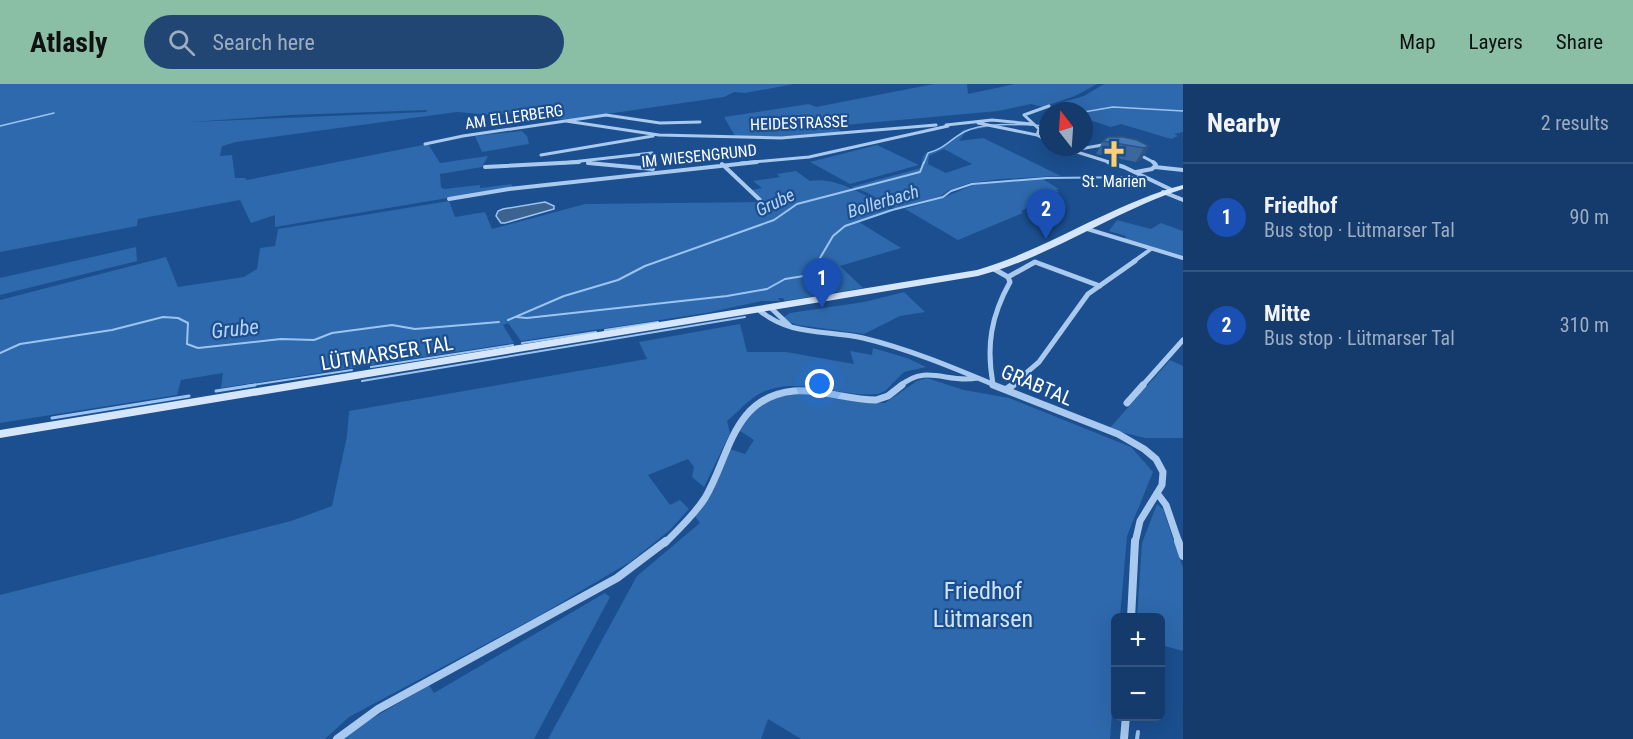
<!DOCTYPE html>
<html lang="en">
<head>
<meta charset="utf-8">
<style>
	:root { --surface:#143b6b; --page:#214673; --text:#f1f3f6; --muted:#9dadc1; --line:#33557e; --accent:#8abfa5 }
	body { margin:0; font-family:"Roboto Condensed",sans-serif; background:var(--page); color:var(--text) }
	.controls { position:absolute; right:18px; bottom:18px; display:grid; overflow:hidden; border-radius:9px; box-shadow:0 6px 24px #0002 }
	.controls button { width:54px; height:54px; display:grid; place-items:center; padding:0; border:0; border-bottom:2px solid var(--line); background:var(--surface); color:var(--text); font:30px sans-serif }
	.compass { position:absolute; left:1039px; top:18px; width:54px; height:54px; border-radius:50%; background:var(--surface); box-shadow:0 6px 24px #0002; rotate:343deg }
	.you { position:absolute; left:820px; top:300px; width:21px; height:21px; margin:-15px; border:4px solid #fff; border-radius:50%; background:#1a73e8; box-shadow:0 0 0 9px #1a73e833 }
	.badge { display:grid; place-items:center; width:39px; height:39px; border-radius:50%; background:var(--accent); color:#fff; font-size:20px; font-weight:700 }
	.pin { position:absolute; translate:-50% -50px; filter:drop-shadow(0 2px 3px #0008) }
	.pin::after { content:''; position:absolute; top:32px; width:21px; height:18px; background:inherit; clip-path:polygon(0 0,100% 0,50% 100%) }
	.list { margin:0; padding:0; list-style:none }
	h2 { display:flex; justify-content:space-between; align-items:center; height:78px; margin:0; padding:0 24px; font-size:26px }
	h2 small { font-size:20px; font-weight:400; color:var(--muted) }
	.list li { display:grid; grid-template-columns:39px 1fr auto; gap:18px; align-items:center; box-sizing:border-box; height:108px; padding:0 24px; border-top:2px solid var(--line) }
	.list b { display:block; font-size:22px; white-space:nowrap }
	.list p { margin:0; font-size:20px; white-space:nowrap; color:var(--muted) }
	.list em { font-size:20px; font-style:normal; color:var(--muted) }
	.icon { flex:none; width:33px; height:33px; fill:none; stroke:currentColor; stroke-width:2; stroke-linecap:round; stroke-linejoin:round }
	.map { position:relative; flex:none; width:1183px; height:655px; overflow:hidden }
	header { display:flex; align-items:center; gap:36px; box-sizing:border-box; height:84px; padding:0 30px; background:var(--accent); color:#111 }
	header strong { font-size:28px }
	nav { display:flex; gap:33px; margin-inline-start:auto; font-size:21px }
	.search { width:420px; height:54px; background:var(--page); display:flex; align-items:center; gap:15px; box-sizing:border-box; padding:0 21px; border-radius:33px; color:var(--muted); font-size:22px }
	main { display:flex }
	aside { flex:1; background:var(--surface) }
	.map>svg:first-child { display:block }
	.green { fill:#2e69ad; fill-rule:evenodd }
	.water { fill:#3c6290; stroke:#9cc4f0; stroke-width:1.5 }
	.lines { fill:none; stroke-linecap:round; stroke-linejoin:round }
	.stream-far3 { stroke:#9cc4f0; stroke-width:1.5 }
	.stream-far2 { stroke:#9cc4f0; stroke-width:2 }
	.stream-far1 { stroke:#9cc4f0; stroke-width:3 }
	.stream { stroke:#9cc4f0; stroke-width:4 }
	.street-far4 { stroke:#a9c9ee; stroke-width:3 }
	.street-far3 { stroke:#a9c9ee; stroke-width:4 }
	.street-far2 { stroke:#a9c9ee; stroke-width:5 }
	.street-far1 { stroke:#a9c9ee; stroke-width:7 }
	.street { stroke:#a9c9ee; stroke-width:8 }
	.secondary { fill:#d6e6fa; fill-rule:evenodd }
	.wall { fill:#3a679d }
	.shaded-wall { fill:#305480 }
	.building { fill:#4478b7; stroke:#305480; stroke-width:1.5 }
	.labels { text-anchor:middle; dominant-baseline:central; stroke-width:4.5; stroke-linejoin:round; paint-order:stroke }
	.far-street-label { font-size:16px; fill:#fff; stroke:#1b4f8f }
	.far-poi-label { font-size:16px; fill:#fff; stroke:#1b4f8f }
	.far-water-label { font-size:18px; font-style:italic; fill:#b5d3f5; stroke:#1b4f8f }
	.street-label { font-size:20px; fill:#fff; stroke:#1b4f8f }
	.water-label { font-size:21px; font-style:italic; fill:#b5d3f5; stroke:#1b4f8f }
	.near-park-label { font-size:24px; fill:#cfe3fa; stroke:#1b4f8f }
</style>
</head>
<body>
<header>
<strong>Atlasly</strong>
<div class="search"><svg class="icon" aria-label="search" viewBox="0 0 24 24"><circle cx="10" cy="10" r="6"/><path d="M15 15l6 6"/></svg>Search here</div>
<nav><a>Map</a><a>Layers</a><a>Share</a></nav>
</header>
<main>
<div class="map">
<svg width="1183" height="655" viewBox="0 0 1183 655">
	<rect width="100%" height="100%" fill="#1b4f8f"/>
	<path class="green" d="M0,0H794L745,9L734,8L724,13L565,36L512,29L492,31L457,28L236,58L222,62L220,72L232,71L235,94H245L247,96L428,60L440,79L488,72L482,83L440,90L441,103L444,105L480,101V104L511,100L513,103L275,143V131L251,139L240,116L138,135L137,142L0,168ZM427,26L426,28L191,38L290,31Z
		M934,0H967L968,10L1015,0H1097L1075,12L1043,23L1031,20L998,27L834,42L843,49L779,53L735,52L724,33L809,20L816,23Z
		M1104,0H1183V48L1174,50L1178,52L1171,55L1121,40L1111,43L1084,34V27H1066L1053,21L1084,12Z
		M984,42L988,43L966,47L959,57L983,54L1061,92L1001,95L970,99L949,106L941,112L895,125L866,108L851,103L921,84L923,73L926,69L941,64L956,54L963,46ZM944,65L972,80L946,89L928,80L929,72Z
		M522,47L527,52L529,60L482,68L475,52Z
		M877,61L919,81L850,100L810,78Z
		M796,87L810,97C838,92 869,114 893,127L859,138L901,164L840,182L863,204L785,217L783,214H778L780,217H762L706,229L521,257L508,239L503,241L514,259L221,304L223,289L181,296L177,311L0,339V216L166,173L178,203L244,193L257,185L260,164L275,162L278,145L449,117L455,133L485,128L492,145L585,120L763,118L752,106L762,104L753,97L780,93L777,90Z
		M1041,94L1059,105L1056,106L1059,108L1044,111L1047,114L1021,127L1023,129L958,156L905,125L945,113L973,101Z
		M1117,136L1151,145L1161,139L1183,147V172L1124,155L1126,152L1109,147Z
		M136,163L137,177L0,211V194Z
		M904,208L925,228L900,232L864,250L798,241L789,238L784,233L790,229L864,218Z
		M740,240L747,268H786L854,280L850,267L872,271L873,264L907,274L926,283L904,288L885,307L878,310C840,314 796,290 759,310C748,316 737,329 727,337L730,349L704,403L692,393L694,383L688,375L648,391L670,421L680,416L689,425L670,446L630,478L542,530L349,633L325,655H0V511L291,437L332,422L347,352L349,327L647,275L639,258Z
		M1170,276L1183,282V354H1145L1109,345Z
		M927,294L964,306L1009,314L1131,363L1153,388L1127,452L1120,533L1116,534L1115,591L1110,655H801L768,635L761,655H548L637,492L700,439L695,432L730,365L745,370L754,356L740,347C772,285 833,321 885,319L917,297Z
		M1157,420L1163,425L1183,484V567L1161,561L1160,534H1137L1142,459Z
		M605,509L610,513L534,655H342L351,647L429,601L434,609Z"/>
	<path class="water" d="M545,118L554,122V125L505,139H501L496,132L498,127L503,125Z"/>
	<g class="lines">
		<path class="stream-far3" d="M1084,28L1113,23L1183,27
			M0,42L54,29
			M924,79L928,69C946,64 949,56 964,48C984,37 1026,41 1048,42"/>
		<path class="stream-far2" d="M516,233L527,234L727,212L767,205L785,195L810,191L833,152L845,142L892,126L943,113L951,107L972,100L1047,94L1140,93
			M508,236L564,212L618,196L645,182L774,136L797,120L920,88L924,78
			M605,246L658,238
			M522,259L596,248
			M0,269L20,260L112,246L163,233L178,234L188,239L187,260L198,264L281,255L314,256L332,249L392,241L415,245L499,238
			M371,283L513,261
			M362,297L745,233
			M246,302L352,286"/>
		<path class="stream-far1" d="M216,307L255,301
			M52,334L189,312"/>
		<path class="stream" d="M1137,655L1138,648"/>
		<path class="street-far4" d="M566,37L659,51L781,54L936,41
			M978,39L1037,51L1048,57
			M946,41L992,36L1032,40
			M1037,51L1039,45L1024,31L1049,22
			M425,60L463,52L606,31L660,39L700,38
			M1061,63L1112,79
			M1074,66L1108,60
			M1138,70L1155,79
			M541,71L653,52
			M563,79L652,69
			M588,79H591
			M741,79L809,73L948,42"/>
		<path class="street-far3" d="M1108,78L1124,83L1172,106
			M588,79L653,85
			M722,80L760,116
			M485,83L579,78
			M1155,83L1183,86
			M1136,88L1152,85L1156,81L1153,78
			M1163,108L1183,116
			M449,115L509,105L757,78
			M1084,144L1183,174
			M1133,178L1151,165"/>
		<path class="street-far2" d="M994,185L1008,193
			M1008,193L1035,178L1100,202
			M771,224L790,242
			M759,226C789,252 826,246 863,254C909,265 954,284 997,302
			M993,300C986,262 991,232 1010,198L1008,193
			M900,302C927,279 947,300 977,294
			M1011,302L1039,278L1088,210L1135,177
			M1142,302L1183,256"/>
		<path class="street-far1" d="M993,301L1118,350L1144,365L1156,375L1163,388L1162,401L1140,437L1135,459
			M1007,305L1013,301
			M1127,319L1143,301
			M1157,409L1166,421L1179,459
			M665,459C679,445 694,431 705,414C730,372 732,313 794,307C821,305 849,316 876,316L888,312L902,301"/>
		<path class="street" d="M1178,457L1183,472
			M1131,534L1135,457
			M337,655L378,625L617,494L666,457
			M1124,655L1126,632"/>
		<path class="secondary" d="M1183,101V105C1112,128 1051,173 978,192L0,354V346L977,186C1049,165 1111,120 1183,101Z"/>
	</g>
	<path class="wall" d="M1103,57L1149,62L1141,76L1136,78L1096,70Z"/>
	<path class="shaded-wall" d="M1149,62L1141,76L1136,78L1144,64Z"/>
	<path class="building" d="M1108,53H1123L1137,56L1149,62L1144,64L1103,57Z"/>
	<defs>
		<symbol id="church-bare" viewBox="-9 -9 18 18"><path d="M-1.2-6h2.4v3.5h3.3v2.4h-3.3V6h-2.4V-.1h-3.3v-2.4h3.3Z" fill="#ffd166" stroke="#1b4f8f" stroke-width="2.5" paint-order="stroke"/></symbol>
	</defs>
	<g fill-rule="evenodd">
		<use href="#church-bare" x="1095" y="51" width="38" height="38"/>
	</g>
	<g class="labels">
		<g class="far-street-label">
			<text transform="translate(514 33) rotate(-8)">AM ELLERBERG</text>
			<text transform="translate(799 39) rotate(-2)">HEIDESTRASSE</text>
			<text transform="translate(699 72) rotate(-6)">IM WIESENGRUND</text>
		</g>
		<g class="far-poi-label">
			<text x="1114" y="97">St. Marien</text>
		</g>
		<g class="far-water-label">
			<text transform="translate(883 117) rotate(-17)">Bollerbach</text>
			<text transform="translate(775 118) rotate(-26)">Grube</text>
		</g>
		<g class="street-label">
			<text transform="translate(387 269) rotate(-9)">LÜTMARSER TAL</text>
			<text transform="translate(1037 301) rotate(23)">GRABTAL</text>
		</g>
		<g class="water-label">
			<text transform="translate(235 245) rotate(-6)">Grube</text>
		</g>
		<g class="near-park-label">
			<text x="983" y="507">Friedhof<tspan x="983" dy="28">Lütmarsen</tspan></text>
		</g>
	</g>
</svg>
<div class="controls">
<button>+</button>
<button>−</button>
</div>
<svg class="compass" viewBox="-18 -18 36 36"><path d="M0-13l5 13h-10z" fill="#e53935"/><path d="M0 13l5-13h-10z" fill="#9dadc1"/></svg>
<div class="you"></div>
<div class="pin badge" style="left:822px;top:224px;background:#1a4fb4">1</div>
<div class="pin badge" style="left:1046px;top:155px;background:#1a4fb4">2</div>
</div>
<aside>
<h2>Nearby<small>2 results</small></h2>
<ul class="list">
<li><span class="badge" style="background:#1a4fb4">1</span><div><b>Friedhof</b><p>Bus stop · Lütmarser Tal</p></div><em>90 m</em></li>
<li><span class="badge" style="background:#1a4fb4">2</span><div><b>Mitte</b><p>Bus stop · Lütmarser Tal</p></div><em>310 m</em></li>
</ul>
</aside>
</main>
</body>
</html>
